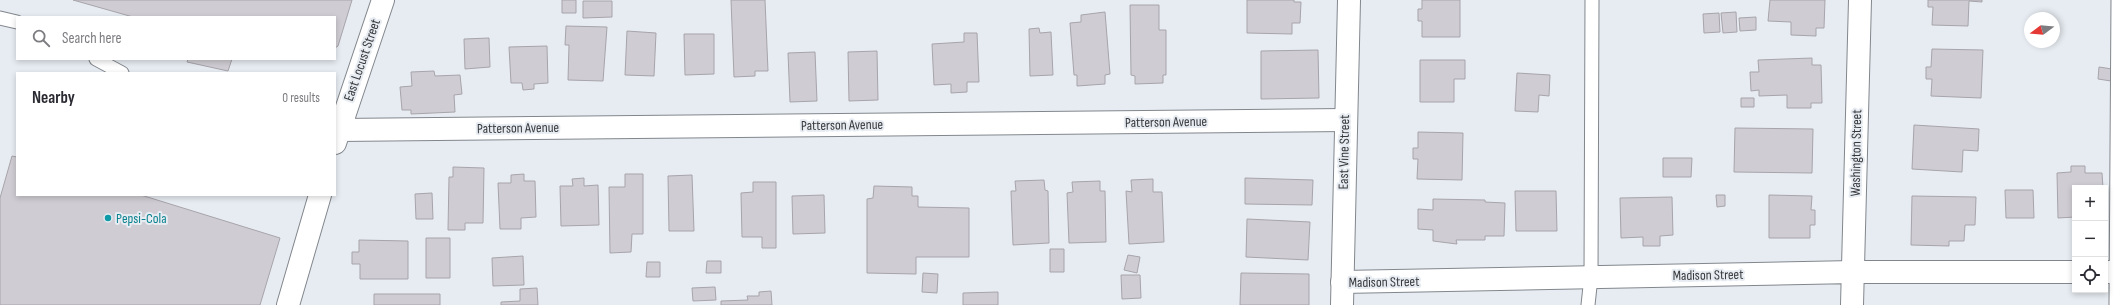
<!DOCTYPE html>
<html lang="en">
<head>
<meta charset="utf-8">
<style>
	:root { --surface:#fff; --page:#f2f2f3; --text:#2b2b33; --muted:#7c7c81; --line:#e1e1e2 }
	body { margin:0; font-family:"Sofia Sans Condensed",sans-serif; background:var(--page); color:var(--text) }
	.controls { position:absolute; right:12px; bottom:12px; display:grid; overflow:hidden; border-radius:0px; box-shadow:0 2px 6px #0003 }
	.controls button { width:36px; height:36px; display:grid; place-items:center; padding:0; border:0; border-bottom:1px solid var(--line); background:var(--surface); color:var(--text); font:20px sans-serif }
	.compass { position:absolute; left:2024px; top:12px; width:36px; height:36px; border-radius:50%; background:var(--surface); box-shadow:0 2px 6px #0003; rotate:254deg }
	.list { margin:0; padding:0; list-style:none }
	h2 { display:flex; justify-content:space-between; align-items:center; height:52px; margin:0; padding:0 16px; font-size:17px }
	h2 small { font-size:13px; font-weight:400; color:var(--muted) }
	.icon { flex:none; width:22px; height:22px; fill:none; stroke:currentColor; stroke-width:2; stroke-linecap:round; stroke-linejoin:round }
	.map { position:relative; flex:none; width:2120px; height:305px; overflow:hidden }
	.search { position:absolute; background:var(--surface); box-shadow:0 2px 6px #0003; left:16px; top:16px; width:320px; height:44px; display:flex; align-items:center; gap:10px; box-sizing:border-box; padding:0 14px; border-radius:0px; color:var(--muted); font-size:15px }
	.panel { position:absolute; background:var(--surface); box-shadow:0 2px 6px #0003; left:16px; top:72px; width:320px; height:124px; border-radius:0px }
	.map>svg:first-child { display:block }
	.building { fill:#cfccd3; stroke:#a7a4ab }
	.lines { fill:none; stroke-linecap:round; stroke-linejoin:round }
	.service-casing { stroke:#82878d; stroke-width:15 }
	.minor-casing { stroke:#82878d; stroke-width:24 }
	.tertiary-casing { stroke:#82878d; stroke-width:24 }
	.service { stroke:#fff; stroke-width:13 }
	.minor { stroke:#fff; stroke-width:22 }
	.tertiary { stroke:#fff; stroke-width:22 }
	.culture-dot { fill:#0f9aa8; stroke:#e7ecf2; stroke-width:1.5 }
	.labels { text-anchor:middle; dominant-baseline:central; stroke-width:4; stroke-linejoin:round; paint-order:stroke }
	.street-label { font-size:14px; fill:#36383b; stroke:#e7ecf2 }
	.culture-label { font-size:14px; fill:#0d838f; stroke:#e7ecf2; text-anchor:start }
</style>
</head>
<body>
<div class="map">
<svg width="2120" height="305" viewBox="0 0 2120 305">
	<rect width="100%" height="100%" fill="#e7ecf2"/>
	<path class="building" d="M73,0H352L338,46L335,48V17H133Z
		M562,0H576V13H562Z
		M731,0H765L768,71H755V76L734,77Z
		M1247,0H1294V2H1301L1300,23H1292V34L1247,33Z
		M1422,0H1460V37H1422V21H1418V9H1422Z
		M1770,0H1825L1824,28H1816V36L1791,35V22L1768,21Z
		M1928,0H1982V2L1969,1L1968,26L1932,25L1933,7H1928Z
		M583,1H612V17L583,18Z
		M1130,5H1159V30H1166V75H1163V83L1135,84V76L1131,75Z
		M1105,12L1110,74L1105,75V84L1077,86V75H1074L1070,23L1081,22V15Z
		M1736,12L1737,32L1723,33L1721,13Z
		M1719,13L1720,32L1704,33L1703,14Z
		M1756,17V30L1740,31L1739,18Z
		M566,26L607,27L603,81L568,80L569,45H565Z
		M1039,28L1040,33L1051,32L1053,75L1030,76L1029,29Z
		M627,31L656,33L654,76L625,75Z
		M964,33H977L979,82H967V92L951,93V84L934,85L932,44L964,42Z
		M684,34H714V74L685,75Z
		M489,38L490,67L465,69L464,39Z
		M547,46L548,83L534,84V89L523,90L522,83H511L509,47Z
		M1932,49L1983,50L1981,98L1931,96L1932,79H1926V67H1931Z
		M1318,50L1319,98L1261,99V51Z
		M877,51L878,100L849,101L848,52Z
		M815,52L817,101L790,102L788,53Z
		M1812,58V65H1821L1822,103H1811V108H1787V95L1759,96V90L1751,91L1750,72H1759L1758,60Z
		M188,59H232L228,71L187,62Z
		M1420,60H1465V79H1454V102H1420Z
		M2099,67L2112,69L2111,81L2098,79Z
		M434,71L435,76L460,75L462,94L454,95L455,112L411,114V110H402L400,87L412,86L411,72Z
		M1517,73L1550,75L1549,96L1539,95L1538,112L1515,111Z
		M1741,98H1754V107H1741Z
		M1914,125L1979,129L1978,151L1963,150L1962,172L1912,169Z
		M1735,128L1813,129L1812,173L1734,172Z
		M1418,132L1463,133L1462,180L1417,179L1418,159H1413V148H1418Z
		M12,156L17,157V195H141L280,238L260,305H0V198Z
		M1663,158H1692L1691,177H1663Z
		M2071,166H2085V173H2102L2103,188H2075V217L2058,218L2057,173L2071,172Z
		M453,167L484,168L483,223H465V230H448L449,177H453Z
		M524,174V181H535L536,217L521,218V229H500L498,183H511V175Z
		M625,174H643V234H632L631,252L610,253L609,187H625Z
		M692,175L694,231H669L668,176Z
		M584,178V186L598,185L599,225L561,226L560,186H573L572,179Z
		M1245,178L1313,180L1312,205L1245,204Z
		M1153,179V192H1162L1164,242L1129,244L1126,191L1132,192L1131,180Z
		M1044,180L1045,190L1048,191L1049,243L1013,245L1011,191H1016L1015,181Z
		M1100,181V191H1105L1106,242L1069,243L1067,193L1073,192L1072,182Z
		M753,182H776V248H762V237H742L741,193L753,192Z
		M874,186L912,187V196H918V207L969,208V257H916V274L867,273V199L873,198Z
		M2005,190H2033L2034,218H2006Z
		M1515,191H1556L1557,231H1516Z
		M432,193L433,219H416L415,194Z
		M824,195L825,233L793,234L792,196Z
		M1716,195H1725V206L1717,207Z
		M1769,195L1812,196L1811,210H1815V225H1810V238H1769Z
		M1912,196L1976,197L1975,225H1965L1964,241H1949V246L1911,245Z
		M1672,197L1673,235L1660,236V246H1643V237L1621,238L1620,198Z
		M1433,199L1485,200V202L1505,203L1504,236H1485V240H1456L1457,244L1433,241V230L1418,229V209L1433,210Z
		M1247,219L1310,222L1308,260L1246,257Z
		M426,238H450V278H426Z
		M359,240L408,241V279H360V264H352V252H359Z
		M1050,249H1064V272H1050Z
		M1128,255L1140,257L1137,273L1124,270Z
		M523,256L524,285L493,286L492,258Z
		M707,261H721V273H706Z
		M647,262H660V277H646Z
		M923,273L938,274L937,293L922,292Z
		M1241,273L1309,274V305H1240Z
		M1121,275H1140L1141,298L1122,299Z
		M715,287L716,300L693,301L692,288Z
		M537,288L538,305H501V302L520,301V289Z
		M771,291L772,305H721V301L748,300L747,296H759V292Z
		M998,292V305H963V293Z
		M374,294H440V305H374Z"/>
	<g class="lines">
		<defs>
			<path id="service" d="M0,18L17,22
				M96,59L122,73
				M1588,305L1591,277L1592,0
				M2116,305L2118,0"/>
			<path id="minor" d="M339,130L1345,120
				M335,143L383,0
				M2105,272H2120
				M1342,282L1854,272H2075
				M288,305L320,195
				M1852,305L1860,0"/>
			<path id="tertiary" d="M1342,305L1349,0"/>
		</defs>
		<use href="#service" class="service-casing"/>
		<use href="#minor" class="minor-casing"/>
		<use href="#tertiary" class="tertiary-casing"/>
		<use href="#service" class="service"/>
		<use href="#minor" class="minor"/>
		<use href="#tertiary" class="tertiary"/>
	</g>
	<circle class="culture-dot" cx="108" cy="218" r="4"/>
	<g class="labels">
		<g class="street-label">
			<text transform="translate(362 60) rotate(-71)">East Locust Street</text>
			<text transform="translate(1166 122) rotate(-1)">Patterson Avenue</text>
			<text transform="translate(842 125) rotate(-1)">Patterson Avenue</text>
			<text transform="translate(518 128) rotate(-1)">Patterson Avenue</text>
			<text transform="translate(1344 152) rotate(-89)">East Vine Street</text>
			<text transform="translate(1856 153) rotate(-89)">Washington Street</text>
			<text transform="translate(1708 275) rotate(-1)">Madison Street</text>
			<text transform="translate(1384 282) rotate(-1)">Madison Street</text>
		</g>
		<g class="culture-label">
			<text x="116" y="218">Pepsi-Cola</text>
		</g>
	</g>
</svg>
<div class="controls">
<button>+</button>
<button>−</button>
<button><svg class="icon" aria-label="locate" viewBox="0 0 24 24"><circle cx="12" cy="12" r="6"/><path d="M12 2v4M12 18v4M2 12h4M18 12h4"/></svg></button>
</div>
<svg class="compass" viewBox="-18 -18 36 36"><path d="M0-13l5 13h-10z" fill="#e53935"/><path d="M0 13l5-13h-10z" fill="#7c7c81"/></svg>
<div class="search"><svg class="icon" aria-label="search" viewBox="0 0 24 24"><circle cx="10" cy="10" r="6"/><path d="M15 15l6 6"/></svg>Search here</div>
<section class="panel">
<h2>Nearby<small>0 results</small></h2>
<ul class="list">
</ul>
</section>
</div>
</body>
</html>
